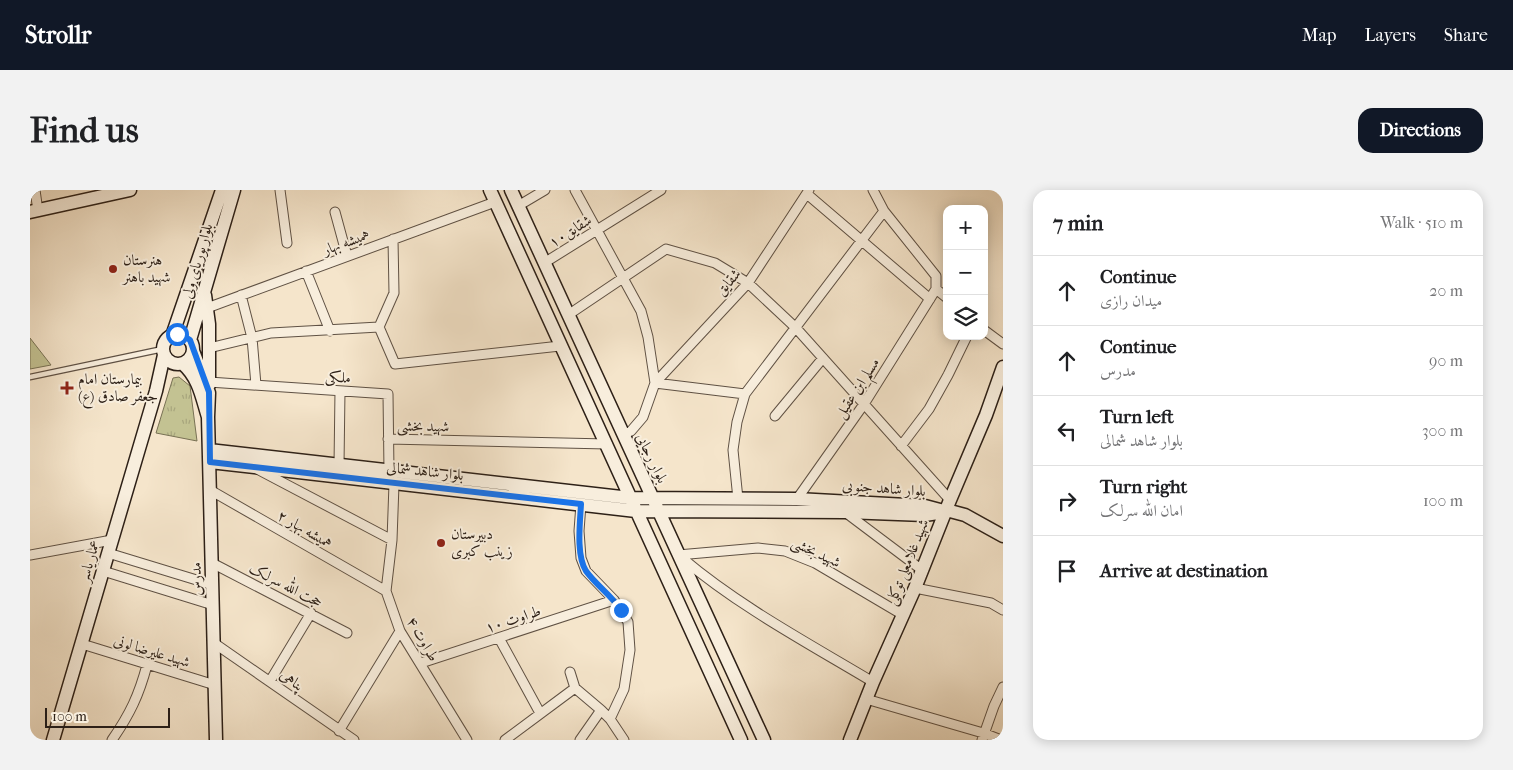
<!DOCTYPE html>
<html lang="en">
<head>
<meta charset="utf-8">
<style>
	:root { --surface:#fff; --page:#f2f2f2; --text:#202124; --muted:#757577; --line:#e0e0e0; --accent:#111827 }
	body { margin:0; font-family:"IM FELL French Canon",Amiri,serif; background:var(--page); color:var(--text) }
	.controls { position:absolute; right:15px; top:15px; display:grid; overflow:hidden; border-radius:10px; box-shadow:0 2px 12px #0003 }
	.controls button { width:45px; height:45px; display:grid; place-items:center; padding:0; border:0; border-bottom:1px solid var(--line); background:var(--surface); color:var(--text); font:25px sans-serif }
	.scale { position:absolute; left:15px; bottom:12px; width:125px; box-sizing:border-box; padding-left:5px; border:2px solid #2d2017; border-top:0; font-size:14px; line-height:18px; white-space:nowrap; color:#2d2017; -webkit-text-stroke:4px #f8eedd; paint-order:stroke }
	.stop { position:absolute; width:15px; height:15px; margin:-11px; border:4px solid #1a73e8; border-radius:50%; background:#fff }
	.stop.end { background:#1a73e8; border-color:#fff; box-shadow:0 1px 5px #0008 }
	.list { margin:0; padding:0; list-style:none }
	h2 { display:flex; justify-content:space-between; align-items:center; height:65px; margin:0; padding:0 20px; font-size:21px }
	h2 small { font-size:16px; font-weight:400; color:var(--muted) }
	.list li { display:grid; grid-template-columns:32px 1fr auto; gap:15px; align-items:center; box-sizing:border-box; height:70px; padding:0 20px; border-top:1px solid var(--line) }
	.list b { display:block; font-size:19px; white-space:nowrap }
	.list p { margin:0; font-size:16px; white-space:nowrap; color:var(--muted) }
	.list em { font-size:16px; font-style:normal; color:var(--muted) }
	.icon { flex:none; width:28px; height:28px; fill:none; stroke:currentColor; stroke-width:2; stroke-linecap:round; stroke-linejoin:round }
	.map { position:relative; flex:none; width:973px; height:550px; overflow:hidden; border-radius:15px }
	header { display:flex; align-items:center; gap:30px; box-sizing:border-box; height:70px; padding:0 25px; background:var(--accent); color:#fff }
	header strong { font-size:24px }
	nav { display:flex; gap:28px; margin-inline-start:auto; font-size:18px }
	.intro { display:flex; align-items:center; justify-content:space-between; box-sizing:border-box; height:120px; padding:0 30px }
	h1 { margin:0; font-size:35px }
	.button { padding:12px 22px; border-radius:15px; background:var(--accent); color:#fff; font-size:18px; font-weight:700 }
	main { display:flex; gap:30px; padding:0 30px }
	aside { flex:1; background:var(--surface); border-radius:15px; box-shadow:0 2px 12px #0003 }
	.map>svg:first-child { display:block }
	.grass { fill:#c3c292; stroke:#787154 }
	.park { fill:url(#park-tufts); stroke:#787154 }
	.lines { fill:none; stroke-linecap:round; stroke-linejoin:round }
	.lane-casing { stroke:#5f5144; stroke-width:7 }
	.street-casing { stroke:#5f5144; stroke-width:11 }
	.secondary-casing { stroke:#2d2017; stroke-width:15 }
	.lane { stroke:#f8eedd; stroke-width:4.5 }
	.street { stroke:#f8eedd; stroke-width:9 }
	.secondary { stroke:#f8eedd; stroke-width:12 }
	.route { stroke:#1a73e8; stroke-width:6 }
	.poi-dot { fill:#8f2418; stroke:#f8eedd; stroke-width:2 }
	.labels { text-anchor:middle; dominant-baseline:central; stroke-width:4; stroke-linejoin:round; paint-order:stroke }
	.street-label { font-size:15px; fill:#2d2017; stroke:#f8eedd }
	.poi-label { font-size:15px; fill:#2d2017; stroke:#f8eedd; text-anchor:start }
</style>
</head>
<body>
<header>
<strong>Strollr</strong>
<nav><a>Map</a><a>Layers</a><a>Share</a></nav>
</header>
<div class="intro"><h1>Find us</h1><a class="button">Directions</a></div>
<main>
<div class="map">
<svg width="973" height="550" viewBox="0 0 973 550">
	<defs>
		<pattern id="park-tufts" width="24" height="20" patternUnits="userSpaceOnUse" patternTransform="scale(1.25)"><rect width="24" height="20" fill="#c3c292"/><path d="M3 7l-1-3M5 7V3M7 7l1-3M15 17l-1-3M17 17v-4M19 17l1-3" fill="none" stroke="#a8a67d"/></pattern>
	</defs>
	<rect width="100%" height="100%" fill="#f5e5cb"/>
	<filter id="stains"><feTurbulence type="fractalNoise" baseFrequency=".004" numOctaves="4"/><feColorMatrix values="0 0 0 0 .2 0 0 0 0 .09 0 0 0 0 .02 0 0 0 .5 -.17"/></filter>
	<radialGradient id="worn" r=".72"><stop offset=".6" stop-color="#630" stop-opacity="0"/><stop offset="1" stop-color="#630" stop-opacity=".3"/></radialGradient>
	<path class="grass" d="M0,148L21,175L0,179Z"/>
	<path class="park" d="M149,187L160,196L167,251L126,243L143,188Z"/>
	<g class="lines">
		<defs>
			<path id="lane" d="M0,187L133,159"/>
			<path id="street" d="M5,0L8,21
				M250,0L257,53
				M545,0L611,121L618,147L625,193L613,227L601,241L593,244
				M843,0L854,21L906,86V99L917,108
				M777,4L900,109
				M488,16L515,0
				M305,22L317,66
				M514,73L631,0
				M276,81L300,141
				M211,105L222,148L226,195
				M177,118L465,12
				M538,125L636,59L685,73L718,93L766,138L920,310
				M349,137L365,174L530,156
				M954,140L973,154
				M179,158L241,143L349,137L364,103L363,49
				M179,192L358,204L359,281
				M625,193L718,93L779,0
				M625,193L715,204
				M745,226L793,168
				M358,249L577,254
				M871,256L899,219L918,185L937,146
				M309,275L310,201
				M227,279L362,350
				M364,294L362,350L356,401L370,441L437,550
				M180,300L356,401
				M708,309L703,260L707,232L715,204L854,21
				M767,309L834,214L906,99
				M551,314L549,341L551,368L556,381L584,410L598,432L600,460L594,499L580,529
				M815,322L892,380
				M78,363L183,395
				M0,365L82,350
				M648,365L728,358L755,361L785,373L873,425
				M652,368C710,417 778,453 843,492
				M182,373L317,443
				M73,381L183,415
				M885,398L961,413L973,420
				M469,448L510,523
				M184,453L324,550
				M52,454L185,495
				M391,473L584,410
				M540,482L545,498
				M240,491L281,423
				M836,509L953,543L971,550
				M309,541L370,441
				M82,550C100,524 109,505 117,475
				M475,550L545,498L571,520
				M550,550L571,520L580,529L594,550
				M952,550L964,516L973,497"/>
			<path id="secondary" d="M460,0L711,550
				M481,0L734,550
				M0,22L100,0
				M175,105L179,134V195
				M133 159a15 15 0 1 1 30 0a15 15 0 1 1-30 0Z
				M142,146L192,0
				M160,150L204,0
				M153,174C169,188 172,208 178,227L179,203L163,161
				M178,227L186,550
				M179,260L600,308L767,309L895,316L910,320
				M180,272L606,321L815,322L895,325L920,321L935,325L973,346
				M23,550L126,201L134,165
				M820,550L843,492L885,398L920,310L956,225L973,177"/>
		</defs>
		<use href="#lane" class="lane-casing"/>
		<use href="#street" class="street-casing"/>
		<use href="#secondary" class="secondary-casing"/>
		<use href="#lane" class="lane"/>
		<use href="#street" class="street"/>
		<use href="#secondary" class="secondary"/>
	</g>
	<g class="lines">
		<path class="route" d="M147,144L152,145L160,150L179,202L180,272L551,314C550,333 546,365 556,381C566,395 581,405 591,420"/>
	</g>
	<g class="poi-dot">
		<circle cx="83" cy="79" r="5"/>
		<path d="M34.5 190.5h5v5h5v5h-5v5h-5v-5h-5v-5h5z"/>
		<circle cx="411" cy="353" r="5"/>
	</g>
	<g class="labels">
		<g class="street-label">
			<text transform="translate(540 41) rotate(-32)">شقایق۱۰</text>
			<text transform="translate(316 52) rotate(-20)">همیشه بهار</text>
			<text transform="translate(167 71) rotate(-74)">بلوار پوریای ولی</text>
			<text transform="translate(698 92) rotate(-49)">شقایق</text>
			<text transform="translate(308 187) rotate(4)">ملکی</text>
			<text transform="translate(827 198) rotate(-57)">مسلم ابن عقیل</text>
			<text transform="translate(393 236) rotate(1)">شهید بخشی</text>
			<text transform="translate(622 268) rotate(64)">بلوار رجایی</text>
			<text transform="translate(395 281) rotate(6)">بلوار شاهد شمالی</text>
			<text transform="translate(854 298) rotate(4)">بلوار شاهد جنوبی</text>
			<text transform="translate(275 339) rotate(30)">همیشه بهار ۲</text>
			<text transform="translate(786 362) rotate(25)">شهید بخشی</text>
			<text transform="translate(59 371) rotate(-74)">عمار یاسر</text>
			<text transform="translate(877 372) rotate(-68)">شهید غلامعلی توکلی</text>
			<text transform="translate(166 389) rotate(-91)">مدرس</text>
			<text transform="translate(256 395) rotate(27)">حجت الله سرلک</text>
			<text transform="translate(483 429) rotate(-18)">طراوت ۱۰</text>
			<text transform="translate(393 449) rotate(60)">طراوت ۴</text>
			<text transform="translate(122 461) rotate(17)">شهید علیرضا لونی</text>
			<text transform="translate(262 490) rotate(36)">پناهی</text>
		</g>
		<g class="poi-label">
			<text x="93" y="70">هنرستان<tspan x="93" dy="17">شهید باهنر</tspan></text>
			<text x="48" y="189">بیمارستان امام<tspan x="48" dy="17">جعفر صادق (ع)</tspan></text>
			<text x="421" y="344">دبیرستان<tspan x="421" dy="17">زینب کبری</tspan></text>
		</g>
	</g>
	<rect width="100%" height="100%" filter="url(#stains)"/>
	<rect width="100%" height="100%" fill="url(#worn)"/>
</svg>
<div class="controls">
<button>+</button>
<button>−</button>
<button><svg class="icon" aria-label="layers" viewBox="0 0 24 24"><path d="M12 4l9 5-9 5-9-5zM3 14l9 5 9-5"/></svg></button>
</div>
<div class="scale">100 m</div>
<div class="stop" style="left:147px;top:144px"></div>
<div class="stop end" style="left:591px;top:420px"></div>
</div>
<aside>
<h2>7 min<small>Walk · 510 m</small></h2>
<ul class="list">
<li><svg class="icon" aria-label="ahead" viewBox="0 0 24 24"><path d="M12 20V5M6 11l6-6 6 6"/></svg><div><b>Continue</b><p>میدان رازی</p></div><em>20 m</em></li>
<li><svg class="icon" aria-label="ahead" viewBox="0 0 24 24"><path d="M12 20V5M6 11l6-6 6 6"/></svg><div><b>Continue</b><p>مدرس</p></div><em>90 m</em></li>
<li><svg class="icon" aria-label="left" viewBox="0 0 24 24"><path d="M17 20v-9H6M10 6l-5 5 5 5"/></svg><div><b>Turn left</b><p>بلوار شاهد شمالی</p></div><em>300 m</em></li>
<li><svg class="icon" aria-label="right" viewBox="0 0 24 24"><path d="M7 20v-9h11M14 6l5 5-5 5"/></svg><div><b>Turn right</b><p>امان الله سرلک</p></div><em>100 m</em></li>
<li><svg class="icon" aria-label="arrive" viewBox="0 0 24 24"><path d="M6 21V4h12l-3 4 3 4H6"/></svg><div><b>Arrive at destination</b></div></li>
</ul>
</aside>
</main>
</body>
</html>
